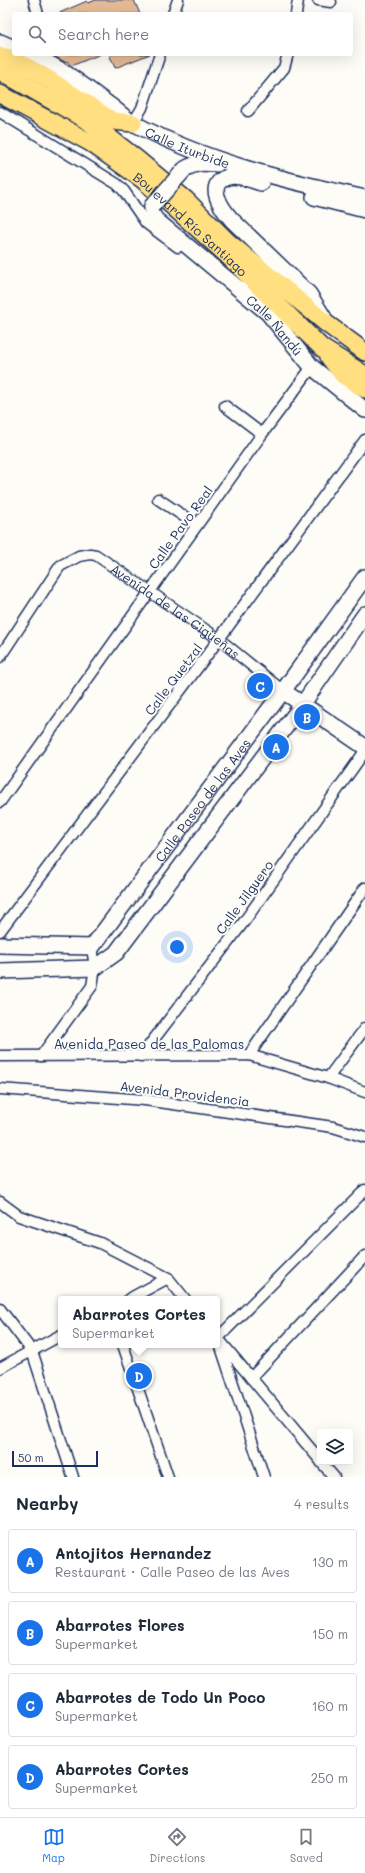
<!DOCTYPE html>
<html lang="en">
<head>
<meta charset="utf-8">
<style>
	:root { --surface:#fff; --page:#f2f2f3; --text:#1f2937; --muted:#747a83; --line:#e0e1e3; --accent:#1a73e8 }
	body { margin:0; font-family:Mali,sans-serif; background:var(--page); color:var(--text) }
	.controls { position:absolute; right:12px; bottom:12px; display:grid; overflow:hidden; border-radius:4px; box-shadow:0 4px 16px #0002 }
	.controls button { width:36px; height:36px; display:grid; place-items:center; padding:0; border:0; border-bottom:1px solid var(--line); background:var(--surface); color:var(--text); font:20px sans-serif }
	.scale { position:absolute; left:12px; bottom:10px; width:86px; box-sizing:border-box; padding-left:4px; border:2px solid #1b2f5e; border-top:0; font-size:11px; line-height:14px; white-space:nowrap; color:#1b2f5e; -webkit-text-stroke:3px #fdfcf7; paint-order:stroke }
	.you { position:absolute; left:177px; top:947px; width:14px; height:14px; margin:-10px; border:3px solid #fff; border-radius:50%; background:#1a73e8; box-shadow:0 0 0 6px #1a73e833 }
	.badge { display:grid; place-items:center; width:26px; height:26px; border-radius:50%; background:var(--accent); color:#fff; font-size:13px; font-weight:700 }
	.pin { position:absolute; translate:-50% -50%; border:2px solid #fff; box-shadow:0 1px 4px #0006 }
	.popup { position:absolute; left:58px; top:1296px; width:162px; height:52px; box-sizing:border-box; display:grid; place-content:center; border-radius:4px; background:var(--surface); filter:drop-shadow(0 1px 3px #0005); font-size:13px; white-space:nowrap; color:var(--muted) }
	.popup b { font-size:15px; color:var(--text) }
	.popup::after { content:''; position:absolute; left:50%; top:100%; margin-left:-8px; border:8px solid transparent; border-top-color:var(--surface) }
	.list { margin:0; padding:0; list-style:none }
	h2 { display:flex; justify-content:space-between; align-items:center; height:52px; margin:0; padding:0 16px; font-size:17px }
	h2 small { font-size:13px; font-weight:400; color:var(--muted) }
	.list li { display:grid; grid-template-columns:26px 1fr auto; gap:12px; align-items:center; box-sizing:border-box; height:64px; margin:0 8px 8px; padding:0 8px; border:1px solid var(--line); border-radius:4px }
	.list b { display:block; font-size:15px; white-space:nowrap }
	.list p { margin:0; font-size:13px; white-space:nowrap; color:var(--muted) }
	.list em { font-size:13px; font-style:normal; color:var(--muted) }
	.icon { flex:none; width:22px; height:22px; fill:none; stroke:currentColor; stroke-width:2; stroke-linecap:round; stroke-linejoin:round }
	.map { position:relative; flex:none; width:365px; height:1477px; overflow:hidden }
	.search { position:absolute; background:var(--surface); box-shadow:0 4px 16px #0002; left:12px; right:12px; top:12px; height:44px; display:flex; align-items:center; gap:10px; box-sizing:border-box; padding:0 14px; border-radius:4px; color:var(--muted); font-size:15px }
	.sheet { height:340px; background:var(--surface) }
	nav { display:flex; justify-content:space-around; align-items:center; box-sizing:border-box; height:56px; border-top:1px solid var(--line); background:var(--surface); font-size:11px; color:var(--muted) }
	nav a { display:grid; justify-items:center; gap:2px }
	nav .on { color:var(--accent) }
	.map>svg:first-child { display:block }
	.building { fill:#e5ba95; stroke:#1b2f5e }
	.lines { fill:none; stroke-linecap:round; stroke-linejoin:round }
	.street-casing { stroke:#1b2f5e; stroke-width:13 }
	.secondary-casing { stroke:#1b2f5e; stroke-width:18 }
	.primary-casing { stroke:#1b2f5e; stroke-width:20 }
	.street { stroke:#fdfcf7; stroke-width:10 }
	.secondary { stroke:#fdfcf7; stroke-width:15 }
	.primary { stroke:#ffdf80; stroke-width:17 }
	.secondary-bridge-casing { stroke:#1b2f5e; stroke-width:18; stroke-linecap:butt }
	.secondary-bridge { stroke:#fdfcf7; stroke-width:15 }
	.labels { text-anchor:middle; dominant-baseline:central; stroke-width:4; stroke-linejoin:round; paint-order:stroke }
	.street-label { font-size:13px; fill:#1b2f5e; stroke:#fdfcf7 }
</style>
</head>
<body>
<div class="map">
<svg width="365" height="1477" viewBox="0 0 365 1477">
	<rect width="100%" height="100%" fill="#fdfcf7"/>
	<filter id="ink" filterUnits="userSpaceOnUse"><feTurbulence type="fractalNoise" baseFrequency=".025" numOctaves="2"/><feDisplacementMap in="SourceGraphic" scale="8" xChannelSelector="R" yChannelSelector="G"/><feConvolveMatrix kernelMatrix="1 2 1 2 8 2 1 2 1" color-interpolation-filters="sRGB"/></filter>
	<g filter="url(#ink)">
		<path class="building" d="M96,0H134L140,14H57L87,1L88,3Z
			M54,54H101L71,66L67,61L65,62L55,57Z
			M109,54H150L115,68Z"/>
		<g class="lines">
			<defs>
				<g id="street">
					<path d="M34,0L38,14"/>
					<path d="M318,0L331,2"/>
					<path d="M173,14L178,0"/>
					<path d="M296,14L298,0"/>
					<path d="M248,111L284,68L288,54"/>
					<path d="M0,112L117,184L124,191L146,223L178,247"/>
					<path d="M133,123L142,108L160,54"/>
					<path d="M225,406L262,434"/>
					<path d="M158,499L197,525"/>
					<path id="s1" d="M0,657L60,566L79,556L90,554L96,555L219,639L283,691"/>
					<path d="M0,802L262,434L312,367"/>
					<path d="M0,931L219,639L365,440"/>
					<path d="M249,1055L365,888"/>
					<path d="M0,1056L249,1055L328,1078L365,1092"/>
					<path d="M41,1056L92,986L95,968L92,947"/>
					<path d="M141,1056L246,919L365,751"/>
					<path d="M328,1078L365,1028"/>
					<path d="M0,1089L145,1100L333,1127L365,1137"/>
					<path d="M0,1202L19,1216L100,1243L168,1278L185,1299"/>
					<path d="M129,1299L168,1278"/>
					<path d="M0,1309L32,1351L73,1477"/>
					<path d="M221,1342L320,1460"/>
					<path d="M123,1345L168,1477"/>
					<path d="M0,1368L61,1335"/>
					<path d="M251,1378L365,1256"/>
					<path d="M321,1462L334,1477"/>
					<path d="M264,1477L218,1338L365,1190"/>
				</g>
				<g id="secondary">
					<path d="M0,42L14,48"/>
					<path id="s2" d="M29,54C59,66 83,85 108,104C117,110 125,119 135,124C207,162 287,181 365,198"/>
					<path d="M185,169C196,162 204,163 217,164"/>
					<path d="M261,183C251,180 238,174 228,177C204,184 222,209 232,220L309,294L324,318"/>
					<path d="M314,197L365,210"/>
					<path id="s3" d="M152,206V214L156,220L268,313L312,367L365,410"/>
					<path d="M283,691L365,747"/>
					<path id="s4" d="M0,945L92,947L283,691L365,577"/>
					<path d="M0,971L95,968L116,953L302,705L365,614"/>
				</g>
				<g id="primary">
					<path d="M0,56L11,58L50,80L113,121L133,123"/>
					<path d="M0,71L88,121L138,160L186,200L227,241L327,324L365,352"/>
					<path id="s5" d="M0,94L91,143L142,179L226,254L322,348L365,375"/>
					<path d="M329,357L343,375L365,389"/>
				</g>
			</defs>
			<use href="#street" class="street-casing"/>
			<use href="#secondary" class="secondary-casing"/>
			<use href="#primary" class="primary-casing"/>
			<use href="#street" class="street"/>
			<use href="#secondary" class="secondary"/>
			<use href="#primary" class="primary"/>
			<defs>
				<path id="secondary-bridge" d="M152,206L185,169"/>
			</defs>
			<use href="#secondary-bridge" class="secondary-bridge-casing"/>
			<use href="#secondary-bridge" class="secondary-bridge"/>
		</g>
	</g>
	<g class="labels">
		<g class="street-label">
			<text stroke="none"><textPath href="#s2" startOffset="185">Calle Iturbide</textPath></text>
			<text stroke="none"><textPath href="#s5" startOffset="232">Boulevard Río Santiago</textPath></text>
			<text stroke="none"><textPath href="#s3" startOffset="174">Calle Ñandú</textPath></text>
			<text transform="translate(180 527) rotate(-54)">Calle Pavo Real</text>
			<text stroke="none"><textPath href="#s1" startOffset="245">Avenida de las Cigüeñas</textPath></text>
			<text transform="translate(173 679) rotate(-53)">Calle Quetzal</text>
			<text stroke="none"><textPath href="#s4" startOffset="276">Calle Paseo de las Aves</textPath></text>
			<text transform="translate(244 897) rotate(-54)">Calle Jilguero</text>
			<text x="149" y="1043">Avenida Paseo de las Palomas</text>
			<text transform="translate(185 1093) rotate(7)">Avenida Providencia</text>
		</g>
	</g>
</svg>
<div class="controls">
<button><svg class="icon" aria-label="layers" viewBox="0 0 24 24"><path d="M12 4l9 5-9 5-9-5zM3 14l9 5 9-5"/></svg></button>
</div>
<div class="scale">50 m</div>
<div class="you"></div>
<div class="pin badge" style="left:276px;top:747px">A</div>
<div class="pin badge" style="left:307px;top:717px">B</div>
<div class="pin badge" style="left:260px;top:686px">C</div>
<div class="pin badge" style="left:139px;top:1376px">D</div>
<div class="popup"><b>Abarrotes Cortes</b>Supermarket</div>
<div class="search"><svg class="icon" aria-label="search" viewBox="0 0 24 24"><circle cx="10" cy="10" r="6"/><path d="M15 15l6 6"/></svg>Search here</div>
</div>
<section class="sheet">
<h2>Nearby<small>4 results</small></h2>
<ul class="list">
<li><span class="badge">A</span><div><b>Antojitos Hernandez</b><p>Restaurant · Calle Paseo de las Aves</p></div><em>130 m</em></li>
<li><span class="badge">B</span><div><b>Abarrotes Flores</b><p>Supermarket</p></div><em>150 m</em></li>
<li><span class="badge">C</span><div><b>Abarrotes de Todo Un Poco</b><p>Supermarket</p></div><em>160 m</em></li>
<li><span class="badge">D</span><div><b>Abarrotes Cortes</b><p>Supermarket</p></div><em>250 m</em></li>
</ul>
</section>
<nav>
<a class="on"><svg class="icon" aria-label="map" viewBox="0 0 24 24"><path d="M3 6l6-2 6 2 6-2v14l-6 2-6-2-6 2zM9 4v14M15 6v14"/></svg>Map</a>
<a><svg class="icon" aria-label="directions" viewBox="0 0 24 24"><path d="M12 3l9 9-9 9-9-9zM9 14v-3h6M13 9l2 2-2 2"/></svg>Directions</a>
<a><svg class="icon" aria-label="saved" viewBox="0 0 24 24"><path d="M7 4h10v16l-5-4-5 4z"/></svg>Saved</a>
</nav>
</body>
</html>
